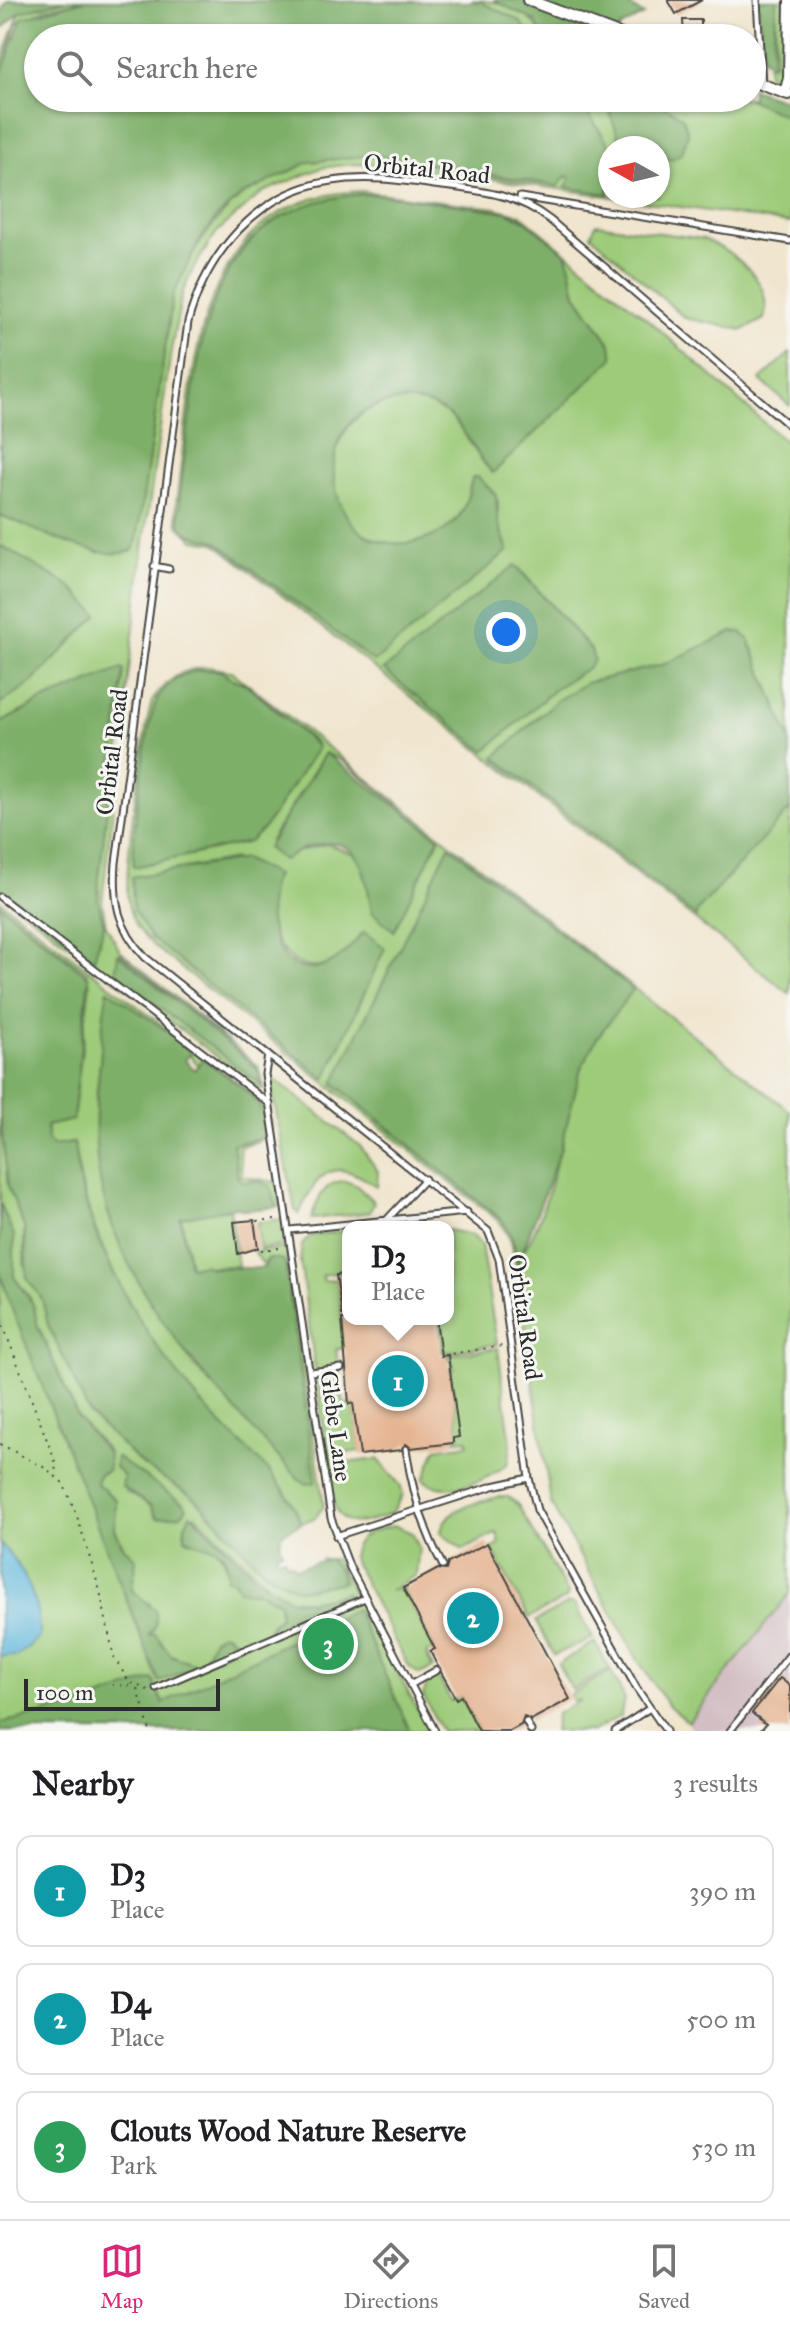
<!DOCTYPE html>
<html lang="en">
<head>
<meta charset="utf-8">
<style>
	:root { --surface:#fff; --page:#f6f6f6; --text:#202124; --muted:#757577; --line:#e0e0e0; --accent:#db2777 }
	body { margin:0; font-family:"IM FELL Great Primer",serif; background:var(--page); color:var(--text) }
	.compass { position:absolute; left:598px; top:136px; width:72px; height:72px; border-radius:50%; background:var(--surface); box-shadow:0 2px 6px #0004; rotate:278deg }
	.scale { position:absolute; left:24px; bottom:20px; width:196px; box-sizing:border-box; padding-left:8px; border:4px solid #2b2b2b; border-top:0; font-size:22px; line-height:28px; white-space:nowrap; color:#2b2b2b; -webkit-text-stroke:6px #f6f6f2; paint-order:stroke }
	.you { position:absolute; left:506px; top:632px; width:28px; height:28px; margin:-20px; border:6px solid #fff; border-radius:50%; background:#1a73e8; box-shadow:0 0 0 12px #1a73e833 }
	.badge { display:grid; place-items:center; width:52px; height:52px; border-radius:50%; background:var(--accent); color:#fff; font-size:26px; font-weight:700 }
	.pin { position:absolute; translate:-50% -50%; border:4px solid #fff; box-shadow:0 2px 8px #0006 }
	.popup { position:absolute; left:342px; top:1221px; width:112px; height:104px; box-sizing:border-box; display:grid; place-content:center; border-radius:16px; background:var(--surface); filter:drop-shadow(0 2px 6px #0005); font-size:26px; white-space:nowrap; color:var(--muted) }
	.popup b { font-size:30px; color:var(--text) }
	.popup::after { content:''; position:absolute; left:50%; top:100%; margin-left:-16px; border:16px solid transparent; border-top-color:var(--surface) }
	.list { margin:0; padding:0; list-style:none }
	h2 { display:flex; justify-content:space-between; align-items:center; height:104px; margin:0; padding:0 32px; font-size:34px }
	h2 small { font-size:26px; font-weight:400; color:var(--muted) }
	.list li { display:grid; grid-template-columns:52px 1fr auto; gap:24px; align-items:center; box-sizing:border-box; height:112px; margin:0 16px 16px; padding:0 16px; border:2px solid var(--line); border-radius:16px }
	.list b { display:block; font-size:30px; white-space:nowrap }
	.list p { margin:0; font-size:26px; white-space:nowrap; color:var(--muted) }
	.list em { font-size:26px; font-style:normal; color:var(--muted) }
	.icon { flex:none; width:44px; height:44px; fill:none; stroke:currentColor; stroke-width:2; stroke-linecap:round; stroke-linejoin:round }
	.map { position:relative; flex:none; width:790px; height:1731px; overflow:hidden }
	.search { position:absolute; background:var(--surface); box-shadow:0 2px 6px #0004; left:24px; right:24px; top:24px; height:88px; display:flex; align-items:center; gap:20px; box-sizing:border-box; padding:0 28px; border-radius:44px; color:var(--muted); font-size:30px }
	.sheet { height:488px; background:var(--surface) }
	nav { display:flex; justify-content:space-around; align-items:center; box-sizing:border-box; height:112px; border-top:2px solid var(--line); background:var(--surface); font-size:22px; color:var(--muted) }
	nav a { display:grid; justify-items:center; gap:4px }
	nav .on { color:var(--accent) }
	.map>svg:first-child { display:block }
	.industrial { fill:#d2bec3 }
	.green { fill:#9dcb79; stroke:#647b52; stroke-width:2; fill-rule:evenodd }
	.forest { fill:#7eaf69; stroke:#546d4a; stroke-width:2 }
	.water { fill:#5db7db; stroke:#447183; stroke-width:2 }
	.building { fill:#e5b593 }
	.lines { fill:none; stroke-linecap:round; stroke-linejoin:round }
	.lane-casing { stroke:#494743; stroke-width:9 }
	.street-casing { stroke:#494743; stroke-width:14 }
	.path { stroke:#494743; stroke-width:2; stroke-dasharray:2 6; stroke-linecap:butt }
	.lane { stroke:#fff; stroke-width:5 }
	.street { stroke:#fff; stroke-width:10 }
	.labels { text-anchor:middle; dominant-baseline:central; stroke-width:6; stroke-linejoin:round; paint-order:stroke }
	.street-label { font-size:24px; fill:#2b2b2b; stroke:#f6f6f2 }
</style>
</head>
<body>
<div class="map">
<svg width="790" height="1731" viewBox="0 0 790 1731">
	<rect width="100%" height="100%" fill="#f6f6f2"/>
	<filter id="ink" filterUnits="userSpaceOnUse"><feTurbulence type="fractalNoise" baseFrequency=".0125" numOctaves="2"/><feDisplacementMap in="SourceGraphic" scale="16" xChannelSelector="R" yChannelSelector="G"/><feConvolveMatrix kernelMatrix="1 2 1 2 8 2 1 2 1" color-interpolation-filters="sRGB"/></filter>
	<filter id="wash" filterUnits="userSpaceOnUse"><feTurbulence type="fractalNoise" baseFrequency=".006" numOctaves="4" result="noise"/><feDisplacementMap in="SourceGraphic" scale="32" xChannelSelector="R" yChannelSelector="G"/><feGaussianBlur stdDeviation="1.8" result="paint"/><feColorMatrix in="noise" values="0 0 0 0 0 0 0 0 0 0 0 0 0 0 0 0 0 1.4 0 .05"/><feComposite in="paint" operator="in"/></filter>
	<g filter="url(#wash)">
		<rect width="100%" height="100%" fill="#f0e5cd"/>
		<path class="industrial" d="M790,1593V1731H692L688,1722Z"/>
		<path class="green" d="M67,0H84L46,9L17,23L0,77V65L20,12Z
			M471,0C501,0 531,10 544,38H533L520,21Z
			M776,0H784L783,71L772,82L768,79L767,64L772,65L775,60Z
			M578,98H747L790,118V223L396,165L352,164L321,168L263,192L217,232L193,269L182,294L171,350L144,541L102,902L106,925L120,951L258,1066L265,1089L261,1090L0,893V889L94,958L104,925L98,901L99,876L124,670L42,701L0,723V704L32,682L98,615L70,586L0,545V515L99,553L137,539L173,295C209,206 276,148 378,156C405,157 429,165 455,170C489,177 524,180 558,186L566,176L571,178L567,187L610,189V164V196H658V148H611ZM121,954L257,1068L260,1085L118,955Z
			M361,191L496,208L521,215L652,323L790,446V740L752,646L745,636L735,632L665,664L586,683L538,716L495,759L696,916V911L790,809V994L215,543L194,540L178,526L176,504C194,376 189,199 361,191ZM360,194L516,214L567,254L576,294L611,345L493,473C473,456 466,426 444,412C423,398 397,398 374,407C329,425 320,493 354,526C383,553 435,547 458,517C468,505 468,491 473,477H477L498,501V522L508,550L374,662L216,541L191,535L183,529C175,492 186,451 192,413C208,297 224,210 360,194ZM518,567L591,650L588,668L557,687L485,751L384,670Z
			M596,224L704,239C734,253 774,280 764,319L743,330L685,318L591,235Z
			M790,353V406L760,380Z
			M208,667L231,671L790,1111V1593L688,1722L668,1705L639,1662L551,1504L516,1268L511,1241L500,1222L166,956C149,942 135,930 129,908C121,878 143,736 152,701C166,680 183,668 208,667ZM200,670L222,671L229,678L246,684L316,743L265,826L249,842L134,867L135,832L176,678ZM325,753L341,760L439,838L435,848L372,912L365,868L354,854L327,844L296,852L270,840ZM449,846L633,990C614,1014 592,1038 581,1067C563,1115 551,1223 517,1259L512,1237L503,1221L334,1084ZM235,859L272,882C252,948 317,1006 361,934L384,948L328,1074L277,1038L132,877Z
			M0,901L260,1100C283,1131 269,1140 239,1147L242,1176L275,1182L279,1189L280,1207H277L270,1186L244,1182L238,1178L233,1144L254,1142L260,1102L204,1059L199,1066L172,1035L108,990L96,1100L97,1158L103,1189L125,1251L142,1286L193,1365L307,1484L316,1482L287,1270L285,1262L266,1260L265,1267L254,1252L286,1248L324,1506L315,1518L301,1523C288,1481 243,1448 213,1416C144,1341 87,1245 74,1143L53,1146L48,1141L46,1126L73,1120L90,984L87,972L0,905Z
			M269,1075L360,1146L378,1171L377,1187C334,1156 319,1169 299,1214L295,1210Z
			M0,1115L8,1186L24,1227V1264L30,1283L43,1299L48,1325L90,1415L144,1466L196,1499L265,1572L299,1590L340,1583L343,1582L340,1571L329,1559H320H336L429,1731H0V1272L159,1682L194,1666L166,1652L155,1634L149,1635L150,1604C132,1595 129,1587 136,1568L114,1529L116,1500L96,1483L99,1475L108,1470V1451L78,1418L38,1326L30,1298L14,1277V1236L0,1203ZM116,1458L184,1504L181,1515H155L151,1506L126,1492L124,1474L115,1467ZM195,1515L273,1590L291,1600H317L270,1626L280,1616L279,1603L262,1593L244,1591L235,1581L227,1579C229,1549 209,1544 184,1534L185,1525ZM219,1634H227L241,1644L203,1663Z
			M345,1181L356,1185L374,1202L370,1212L311,1219C317,1202 323,1181 345,1181Z
			M230,1209L238,1266L190,1267L181,1216Z
			M282,1219L286,1245L260,1249L257,1222Z
			M348,1230V1271L322,1275L323,1281L337,1279L346,1347L336,1349L344,1404L353,1403L360,1451L346,1453L344,1463L378,1459L400,1485L403,1495L392,1513C371,1522 343,1533 334,1504L300,1261L302,1245L310,1236Z
			M448,1230L472,1235L481,1245L497,1344L443,1353L439,1319H448Z
			M498,1348L511,1446L508,1463C489,1481 444,1499 424,1479L436,1449L468,1444L467,1439L455,1440L459,1437L450,1369L454,1368L448,1355Z
			M497,1497H509L518,1505L568,1593L567,1598L529,1618L492,1549L500,1544L497,1533L463,1550L441,1533C443,1507 476,1504 497,1497Z
			M395,1526L412,1533L419,1548L416,1575L390,1591L403,1588L435,1649L426,1654L433,1668L419,1674L408,1666L352,1558C354,1535 374,1529 395,1526Z
			M569,1603L574,1604L593,1638L554,1655L536,1621Z
			M595,1642L610,1669L572,1690L558,1664Z
			M611,1671L625,1699L620,1716L593,1731H554L556,1714L581,1700L573,1701L570,1695Z
			M437,1675L451,1701L461,1696L479,1731H441L423,1695L428,1682Z"/>
		<path class="forest" d="M8,0H67L20,12L0,31V13Z
			M84,0L481,2L520,21L533,38H38V98H578L611,148L608,194L566,187L571,178L566,176L558,186L375,155L309,162L242,195L218,216L198,243L173,295L137,539L133,550C103,565 31,527 0,515V77L22,18Z
			M493,0H621L644,15L619,28L616,38H544L535,21Z
			M758,0H776L772,65L763,58Z
			M752,89L790,102V118L747,98H752Z
			M634,103L666,107L683,118L688,134L682,153L672,159L658,158V148H622L610,113L617,104Z
			M379,194L507,212L526,221L567,254L576,294L611,345L613,358L493,473C475,455 464,424 444,412C423,398 396,398 373,407C328,425 323,485 351,522C376,555 435,547 459,517C468,504 468,490 473,477H478L496,495L498,522L508,551L374,662L216,541C204,537 183,538 180,522C178,514 181,509 179,500C199,362 193,195 379,194Z
			M0,545L70,586L98,615L32,682L0,704Z
			M515,565L591,650L594,660L588,668L557,687L485,751L384,670Z
			M732,632L742,633L749,640L790,740V809L697,911L696,917L495,757L556,701L586,683L665,664Z
			M121,669L124,670L99,876L98,901L104,925L94,959L0,889V723L42,701Z
			M200,670L222,671L229,678L246,684L318,747L265,827L249,842L134,867C130,845 147,714 159,696C170,680 183,674 200,670Z
			M325,753L439,838L394,931L372,912C365,873 362,828 305,848C297,851 291,857 283,860L267,848Z
			M449,846L633,990L597,1038L581,1068L560,1151L518,1264L512,1237L503,1221L334,1083Z
			M244,859L276,875C261,903 270,974 315,968C338,965 349,947 364,932L385,948L325,1079L151,938L133,909L132,877Z
			M0,905L89,977L73,1120L46,1126L48,1141L53,1146L74,1143C82,1240 148,1346 213,1416C243,1447 288,1481 301,1523L282,1534L279,1543L282,1551L276,1554L278,1559L284,1557L286,1563L290,1562L296,1568L329,1559L340,1571L343,1582L340,1583L299,1590L265,1572L196,1499L144,1466L90,1415L48,1325L42,1299L27,1278L24,1227L8,1186L0,1115Z
			M118,954L257,1068L262,1085L115,974Z
			M108,990L172,1035L191,1053L185,1060L195,1070L203,1059C226,1077 278,1102 263,1138L233,1144L238,1178L244,1182L259,1181L270,1186L277,1207L245,1210L236,1207L180,1218L190,1267L203,1264L211,1268H264L268,1259H281L285,1262L316,1482L307,1484L299,1479C217,1391 110,1287 97,1160C94,1128 96,1095 100,1063C102,1039 102,1013 108,990Z
			M0,1203L14,1236V1277L33,1304L38,1327L78,1418L109,1455L108,1470L99,1475L96,1483L116,1500L115,1529L122,1545L136,1559L132,1590L156,1611V1625L149,1635L155,1634L172,1656L194,1663V1667L159,1682L10,1304L0,1272Z
			M116,1457L184,1504L187,1508L181,1515L157,1518L151,1506L122,1487L124,1477L115,1467Z
			M191,1514L260,1581L292,1600L309,1601L347,1593L353,1601L272,1636L269,1629L280,1616L279,1603L262,1593L239,1590L235,1581L227,1579C230,1540 208,1551 185,1538V1525Z
			M356,1609L410,1731H0V1723L79,1705L153,1679L163,1703Z
			M223,1633L241,1644L202,1664L213,1639Z"/>
		<path class="water" d="M0,1544C26,1569 40,1602 39,1638L17,1656H0Z"/>
		<g id="blocks">
			<path class="building" d="M668,0H702L676,14Z
				M683,20H701V38H684Z
				M254,1220L258,1248L238,1254L234,1222Z
				M348,1273V1315H342L336,1275Z
				M342,1319H436L441,1356L448,1355L459,1437L453,1438V1443L411,1448L406,1444L401,1450L360,1455L353,1403L349,1404Z
				M487,1543L570,1699L531,1720L524,1717L521,1725L510,1731H479L461,1696L456,1699L437,1665L430,1651L435,1649L403,1588L438,1569L446,1570L448,1563Z
				M780,1678L790,1686V1731H760L766,1724L752,1713Z"/>
		</g>
	</g>
	<g filter="url(#ink)">
		<use href="#blocks" fill-opacity="0" stroke="#494743" stroke-width="2"/>
		<g class="lines">
			<defs>
				<path id="lane" d="M757,0L762,84
					M520,197L790,241
					M154,566L169,569
					M0,897L270,1104
					M268,1055L265,1074L331,1518L350,1568L435,1731
					M380,1227L425,1179
					M290,1230L467,1212
					M310,1372L341,1368
					M406,1449C412,1491 423,1529 443,1566
					M336,1536L493,1486L529,1478
					M410,1685L437,1670
					M156,1688L365,1598
					M526,1722L531,1731
					M615,1731L650,1708
					M666,1731L637,1689L537,1510L529,1478L499,1259L488,1231L145,957C118,929 113,901 116,863L188,322C207,253 258,191 332,181C369,175 405,181 442,186C482,191 517,194 550,220L790,426
					M730,1731L790,1654"/>
				<path id="street" d="M528,0L629,38
					M752,81L788,94
					M785,93L789,78L790,0"/>
			</defs>
			<use href="#lane" class="lane-casing"/>
			<use href="#street" class="street-casing"/>
			<path class="path" d="M257,1221L275,1219
				M261,1250L279,1248
				M0,1318L55,1461L56,1475
				M444,1355L502,1346
				M0,1444L47,1469L63,1483L76,1513L100,1591L114,1657L129,1682L148,1690
				M112,1685L133,1686
				M138,1689L150,1731"/>
			<use href="#lane" class="lane"/>
			<use href="#street" class="street"/>
		</g>
	</g>
	<g class="labels">
		<g class="street-label">
			<text transform="translate(427 169) rotate(6)">Orbital Road</text>
			<text transform="translate(112 752) rotate(-83)">Orbital Road</text>
			<text transform="translate(525 1317) rotate(82)">Orbital Road</text>
			<text transform="translate(336 1426) rotate(82)">Glebe Lane</text>
		</g>
	</g>
</svg>
<svg class="compass" viewBox="-18 -18 36 36"><path d="M0-13l5 13h-10z" fill="#e53935"/><path d="M0 13l5-13h-10z" fill="#757577"/></svg>
<div class="scale">100 m</div>
<div class="you"></div>
<div class="pin badge" style="left:398px;top:1381px;background:#0f9aa8">1</div>
<div class="popup"><b>D3</b>Place</div>
<div class="pin badge" style="left:473px;top:1618px;background:#0f9aa8">2</div>
<div class="pin badge" style="left:328px;top:1644px;background:#2e9e5b">3</div>
<div class="search"><svg class="icon" aria-label="search" viewBox="0 0 24 24"><circle cx="10" cy="10" r="6"/><path d="M15 15l6 6"/></svg>Search here</div>
</div>
<section class="sheet">
<h2>Nearby<small>3 results</small></h2>
<ul class="list">
<li><span class="badge" style="background:#0f9aa8">1</span><div><b>D3</b><p>Place</p></div><em>390 m</em></li>
<li><span class="badge" style="background:#0f9aa8">2</span><div><b>D4</b><p>Place</p></div><em>500 m</em></li>
<li><span class="badge" style="background:#2e9e5b">3</span><div><b>Clouts Wood Nature Reserve</b><p>Park</p></div><em>530 m</em></li>
</ul>
</section>
<nav>
<a class="on"><svg class="icon" aria-label="map" viewBox="0 0 24 24"><path d="M3 6l6-2 6 2 6-2v14l-6 2-6-2-6 2zM9 4v14M15 6v14"/></svg>Map</a>
<a><svg class="icon" aria-label="directions" viewBox="0 0 24 24"><path d="M12 3l9 9-9 9-9-9zM9 14v-3h6M13 9l2 2-2 2"/></svg>Directions</a>
<a><svg class="icon" aria-label="saved" viewBox="0 0 24 24"><path d="M7 4h10v16l-5-4-5 4z"/></svg>Saved</a>
</nav>
</body>
</html>
